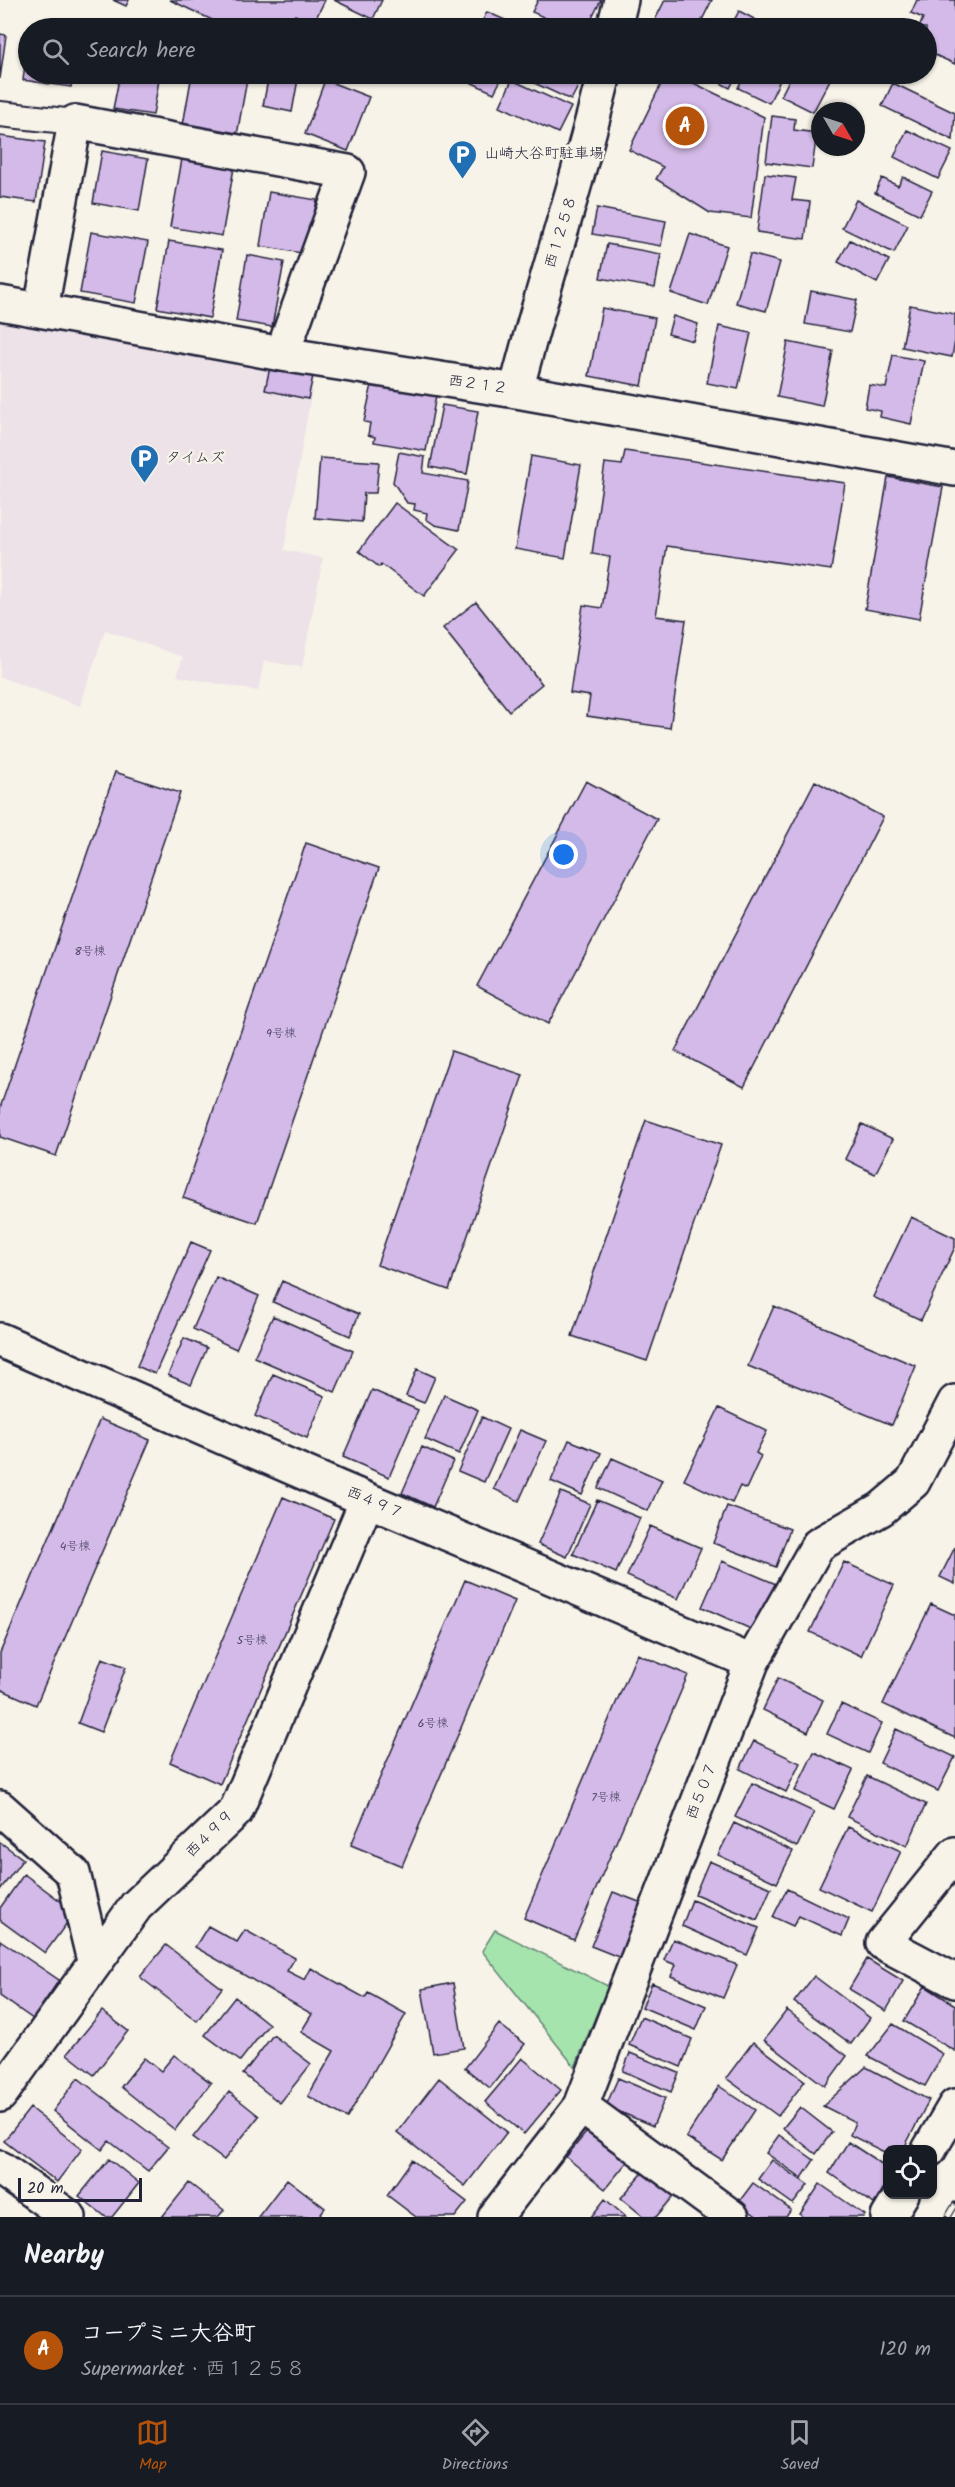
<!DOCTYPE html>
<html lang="en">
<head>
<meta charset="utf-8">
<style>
	:root { --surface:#171b24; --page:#20242c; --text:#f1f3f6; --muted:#9ea1a6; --line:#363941; --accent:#b45309 }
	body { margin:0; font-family:Kalam,"Klee One",sans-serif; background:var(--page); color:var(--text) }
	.controls { position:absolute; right:18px; bottom:18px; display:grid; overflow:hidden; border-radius:12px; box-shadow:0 2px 4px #0004 }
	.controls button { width:54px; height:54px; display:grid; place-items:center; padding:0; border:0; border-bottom:2px solid var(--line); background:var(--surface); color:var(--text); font:30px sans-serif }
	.compass { position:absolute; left:811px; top:102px; width:54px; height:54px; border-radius:50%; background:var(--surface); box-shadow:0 2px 4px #0004; rotate:129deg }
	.scale { position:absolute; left:18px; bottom:15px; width:124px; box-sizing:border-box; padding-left:6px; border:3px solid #22223b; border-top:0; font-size:16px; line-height:21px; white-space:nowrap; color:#22223b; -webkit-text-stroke:4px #f7f3e8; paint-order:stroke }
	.you { position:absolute; left:564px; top:855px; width:21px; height:21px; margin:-15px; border:4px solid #fff; border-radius:50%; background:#1a73e8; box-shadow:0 0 0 9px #1a73e833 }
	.badge { display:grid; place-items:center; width:39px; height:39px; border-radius:50%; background:var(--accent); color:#fff; font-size:20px; font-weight:700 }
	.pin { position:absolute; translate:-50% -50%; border:3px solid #fff; box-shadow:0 2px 6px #0006 }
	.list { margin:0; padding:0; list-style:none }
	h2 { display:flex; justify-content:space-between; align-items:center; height:78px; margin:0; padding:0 24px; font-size:26px }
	h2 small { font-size:20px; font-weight:400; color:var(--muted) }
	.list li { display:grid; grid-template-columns:39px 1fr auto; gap:18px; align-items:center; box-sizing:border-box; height:108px; padding:0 24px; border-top:2px solid var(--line) }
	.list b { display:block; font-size:22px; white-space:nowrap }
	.list p { margin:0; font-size:20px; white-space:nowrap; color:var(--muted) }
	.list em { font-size:20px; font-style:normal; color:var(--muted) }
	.icon { flex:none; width:33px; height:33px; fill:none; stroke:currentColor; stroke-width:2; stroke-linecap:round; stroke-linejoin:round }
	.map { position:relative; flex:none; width:955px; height:2217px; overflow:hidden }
	.search { position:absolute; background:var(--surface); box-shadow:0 2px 4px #0004; left:18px; right:18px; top:18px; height:66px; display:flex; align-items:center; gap:15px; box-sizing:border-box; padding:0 21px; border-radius:33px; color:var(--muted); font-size:22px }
	.sheet { height:186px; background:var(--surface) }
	nav { display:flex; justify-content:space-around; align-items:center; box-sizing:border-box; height:84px; border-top:2px solid var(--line); background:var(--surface); font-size:16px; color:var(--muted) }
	nav a { display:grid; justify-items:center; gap:3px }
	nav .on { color:var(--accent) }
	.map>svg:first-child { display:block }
	.built { fill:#ece2e8 }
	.green { fill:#a5e4ac; stroke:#648374; stroke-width:1.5 }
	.building { fill:#d4bae8; stroke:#22223b; stroke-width:1.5 }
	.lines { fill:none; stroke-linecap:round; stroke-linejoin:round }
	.lane-casing { stroke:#22223b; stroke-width:28 }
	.street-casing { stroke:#22223b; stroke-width:38 }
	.lane { stroke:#f7f3e8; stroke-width:24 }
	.street { stroke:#f7f3e8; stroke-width:33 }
	.rail-casing { stroke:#22223b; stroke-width:7 }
	.rail { stroke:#f7f3e8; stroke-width:4.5; stroke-dasharray:14; stroke-linecap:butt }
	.labels { text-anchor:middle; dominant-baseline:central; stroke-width:4.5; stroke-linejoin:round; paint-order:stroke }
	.number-label { font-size:12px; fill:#4e4866 }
	.poi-label { font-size:15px; fill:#22223b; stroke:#f7f3e8; text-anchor:start }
	.street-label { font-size:15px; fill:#22223b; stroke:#f7f3e8 }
</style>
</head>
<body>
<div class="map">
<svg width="955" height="2217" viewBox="0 0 955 2217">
	<rect width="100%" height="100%" fill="#f7f3e8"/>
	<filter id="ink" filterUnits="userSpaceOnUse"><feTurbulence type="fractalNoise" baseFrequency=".0167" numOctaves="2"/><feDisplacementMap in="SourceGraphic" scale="12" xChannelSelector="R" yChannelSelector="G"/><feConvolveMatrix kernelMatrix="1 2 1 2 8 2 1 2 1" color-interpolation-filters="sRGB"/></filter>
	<g filter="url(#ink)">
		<path class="built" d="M0,322L315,372L284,550L323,558L302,667L264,661L258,691L177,676L183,657L105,630L80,706L0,677Z"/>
		<path class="green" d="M495,1930L608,1986L575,2067L482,1951Z"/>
		<path class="building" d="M113,0H129L126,6Z
			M170,0H325L313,24L295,15L289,28H229Z
			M334,0H382L373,19Z
			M538,0H601L587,28H568L532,12Z
			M665,0H712L698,28H651Z
			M917,0H955V64L926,51V28H919L923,18L911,13Z
			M739,11L762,23L760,28H730Z
			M487,12L523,28H479Z
			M31,24L64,28H30Z
			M0,34L6,35L0,79Z
			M28,42V74H73L71,87L23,80Z
			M120,74H160L153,115L113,109Z
			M192,74H248L237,135L183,125Z
			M269,74L298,79L292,112L263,106Z
			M458,74H504L494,93L457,76Z
			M521,74H575L583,77L571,100L519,76Z
			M666,74H675L764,117L751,218L710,213L656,179L663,167L629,150Z
			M708,74H737L730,88L707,76Z
			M745,74H783L769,103L738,88Z
			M792,74H833L813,112L781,96Z
			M325,80L369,97L348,151L305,134Z
			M512,80L571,107L558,133L500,106Z
			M893,83L955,113L953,140L882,106Z
			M772,116L795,119L794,130L817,133L812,168L766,162Z
			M907,130L952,151L938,179L894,157Z
			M0,136L45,142L36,202L0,197Z
			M102,151L148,159L139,211L93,203Z
			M182,159L234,168L222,236L170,227Z
			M765,174L796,178L792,200L810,202L805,239L757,232Z
			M903,177L932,191L920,215L875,193L882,178L898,186Z
			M269,192L317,200L307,254L260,246Z
			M856,200L908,225L894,253L842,228Z
			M597,208L666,221L661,246L592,234Z
			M91,232L148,242L136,303L80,293Z
			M690,234L727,246L708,305L671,293Z
			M850,240L889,260L877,283L838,262Z
			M169,241L222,250L210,318L157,308Z
			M607,244L661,254L655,288L600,278Z
			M750,254L780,262L766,311L736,303Z
			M247,255L284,262L272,327L236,321Z
			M811,291L857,300L850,332L805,324Z
			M910,305L955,314V341L952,357L902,347Z
			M602,308L655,318L642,386L589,376Z
			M673,316L698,324L693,341L668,334Z
			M719,326L751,333L738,389L707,383Z
			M788,342L833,351L822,406L777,397Z
			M893,355L924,361L911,424L880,417L881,411L865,408L869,385L886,388Z
			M270,367L313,376L308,399L265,390Z
			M372,384L436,395L426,451L374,442L375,437L368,435L370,423L364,422Z
			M442,405L478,411L467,474L430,467Z
			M625,451L845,483L831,570L667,546L656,616L686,620L670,728L587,716L590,696L570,693L583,605L602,608L610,557L592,554L605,463L622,465Z
			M399,452L425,457L423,473L468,481L459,530L435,525L426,519L427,513L414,510L415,504L407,503L393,482Z
			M531,456L581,465L565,558L515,549Z
			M320,458L379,462L376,493H364L362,522L315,518Z
			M888,477L943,487L919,619L865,609Z
			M395,503L459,550L424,596L381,564L379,567L359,551Z
			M476,602L542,684L509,711L443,628Z
			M115,772L180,793L56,1156L0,1137V1108Z
			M586,781L657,819L548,1024L477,986Z
			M815,781L883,817L744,1087L675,1051Z
			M306,843L379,868L257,1223L183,1198Z
			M451,1051L523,1075L449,1290L377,1265Z
			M646,1120L721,1145L647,1361L572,1336Z
			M862,1124L893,1139L875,1174L845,1159Z
			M911,1217L955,1238V1247L921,1320L873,1297Z
			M191,1242L210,1250L155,1374L137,1366Z
			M216,1277L259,1296L236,1349L193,1329Z
			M282,1281L359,1314L350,1336L273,1302Z
			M774,1306L916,1366L892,1425L748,1366Z
			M273,1316L353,1351L335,1392L254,1357Z
			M184,1338L207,1348L191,1385L168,1375Z
			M417,1369L435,1377L424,1403L406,1396Z
			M273,1374L325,1396L307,1438L255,1416Z
			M372,1390L418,1410L389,1477L343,1457Z
			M444,1395L478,1410L459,1454L425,1439Z
			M719,1408L767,1431L756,1453L761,1456L746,1489L740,1486L732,1503L684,1480Z
			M482,1417L508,1429L484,1482L458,1471Z
			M100,1419L150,1440L36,1705L0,1689V1653Z
			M520,1430L546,1441L519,1501L494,1489Z
			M569,1440L601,1453L582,1495L551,1481Z
			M422,1447L453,1461L433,1507L402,1493Z
			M612,1458L662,1480L648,1511L598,1488Z
			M561,1492L590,1504L567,1557L538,1544Z
			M283,1497L334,1519L220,1784L170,1762Z
			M597,1500L640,1518L616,1573L573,1554Z
			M727,1506L790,1529L776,1567L713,1543Z
			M650,1526L701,1548L678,1599L627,1576Z
			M955,1547V1584L940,1577Z
			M722,1561L776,1584L755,1631L702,1607Z
			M844,1562L894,1585L861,1656L810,1632Z
			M465,1580L515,1601L402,1866L351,1845Z
			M931,1604L955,1615V1738L883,1704Z
			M637,1654L688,1675L574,1940L524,1918Z
			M102,1658L126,1667L101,1732L78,1723Z
			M778,1678L823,1700L808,1732L763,1710Z
			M841,1704L882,1723L868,1753L827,1734Z
			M896,1729L955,1757L938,1791L880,1763Z
			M754,1741L800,1763L786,1792L740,1769Z
			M814,1752L853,1770L834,1809L795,1791Z
			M867,1776L926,1804L907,1846L847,1817Z
			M752,1783L814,1812L797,1847L735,1817Z
			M734,1823L793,1851L777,1883L718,1855Z
			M848,1827L901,1851L872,1912L819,1887Z
			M0,1842L23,1859L0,1890Z
			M709,1861L771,1888L757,1920L695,1894Z
			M24,1874L75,1912L45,1953L0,1920V1908Z
			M787,1889L849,1919L842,1936L799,1916L793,1926L773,1917Z
			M613,1892L642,1903L621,1958L591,1946Z
			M692,1900L759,1928L747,1955L682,1926Z
			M208,1926L237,1942L245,1930L295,1958L287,1971L305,1980L311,1968L365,1998L368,1993L406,2014L347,2118L308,2096L334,2051L301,2032L312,2014L195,1947Z
			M673,1939L737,1965L723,1998L671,1976L676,1965L664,1960Z
			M0,1940L59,1980L33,2019L0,1996Z
			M166,1945L222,1988L197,2021L140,1977Z
			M867,1959L903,1981L886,2011L849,1989Z
			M814,1976L870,2018L851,2044L794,2002Z
			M453,1983L464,2048L433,2053L422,1989Z
			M652,1983L706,2006L696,2030L642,2007Z
			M925,1986L955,2005V2051L904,2021Z
			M235,1997L269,2024L240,2061L205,2035Z
			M787,2010L847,2056L825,2086L764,2040Z
			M102,2011L128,2031L94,2075L67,2054Z
			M641,2017L692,2039L681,2067L629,2045Z
			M499,2024L525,2044L490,2088L465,2068Z
			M893,2024L943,2054L925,2086L868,2056Z
			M273,2035L311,2064L280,2103L243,2074Z
			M753,2042L805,2081L778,2116L726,2078Z
			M630,2053L679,2073L671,2092L623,2071Z
			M174,2055L211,2083L175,2130L121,2087L144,2058L161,2071Z
			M522,2058L561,2090L524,2134L485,2102Z
			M866,2067L929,2100L903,2150L889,2147L886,2153L850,2135L855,2122L823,2106Z
			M78,2078L168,2147L148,2171L109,2141L102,2150L53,2111Z
			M439,2078L507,2132L465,2186L397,2132Z
			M618,2078L665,2098L653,2126L606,2106Z
			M719,2086L755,2110L722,2160L686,2137Z
			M229,2092L259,2116L224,2160L193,2137Z
			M800,2107L832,2132L816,2154L783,2128Z
			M30,2108L82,2149L57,2182L4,2141Z
			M589,2129L628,2161L605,2189L566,2157Z
			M779,2135L814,2160L802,2178L766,2153Z
			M848,2142L888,2168V2181L874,2204L829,2173Z
			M109,2159L139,2183L112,2217H106L79,2196Z
			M412,2160L467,2202L455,2217H416L387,2195Z
			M772,2160L808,2185L793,2204L758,2179Z
			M647,2168L677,2192L656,2217H644L621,2198Z
			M287,2179L325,2208L318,2217H258Z
			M189,2183L224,2210L218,2217H162Z
			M753,2183L791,2210L786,2217H758L738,2203Z
			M820,2184L865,2215L863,2217H804L800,2214Z
			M605,2199L626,2217H591Z"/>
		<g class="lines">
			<defs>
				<path id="lane" d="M0,114L75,122"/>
				<path id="street" d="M614,28L621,0
					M0,303L282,354L516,391L955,469
					M41,309L75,122L348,172L282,354
					M516,391C543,284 579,180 604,74
					M0,1340L337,1487L752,1662
					M0,1808L73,1873L94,1961
					M955,1854L883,1943L955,1981
					M0,2095L136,1906L236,1811L367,1500
					M581,2106L732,2217
					M929,2150L955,2106
					M0,2168L69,2217
					M495,2217L581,2106L752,1662L818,1545L881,1509L913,1482L955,1402
					M888,2217L902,2194"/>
			</defs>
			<use href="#lane" class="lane-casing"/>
			<use href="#street" class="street-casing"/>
			<use href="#lane" class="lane"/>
			<use href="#street" class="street"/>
			<defs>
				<path id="rail" d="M948,2217L955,2205"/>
			</defs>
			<use href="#rail" class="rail-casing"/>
			<use href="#rail" class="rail"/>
		</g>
	</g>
	<defs>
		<symbol id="parking-pin" viewBox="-11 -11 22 30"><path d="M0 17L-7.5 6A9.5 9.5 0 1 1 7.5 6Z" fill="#1f6fb2" stroke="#f7f3e8"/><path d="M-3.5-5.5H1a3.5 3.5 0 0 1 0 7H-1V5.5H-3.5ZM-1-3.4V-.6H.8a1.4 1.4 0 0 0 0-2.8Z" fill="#fff"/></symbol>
	</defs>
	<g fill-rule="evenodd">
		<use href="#parking-pin" x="446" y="138" width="33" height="45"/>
		<use href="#parking-pin" x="128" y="442" width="33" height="45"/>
	</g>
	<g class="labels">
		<g class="number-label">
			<text x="90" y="951">8号棟</text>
			<text x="281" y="1033">9号棟</text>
			<text x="75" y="1546">4号棟</text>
			<text x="252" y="1640">5号棟</text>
			<text x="433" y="1723">6号棟</text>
			<text x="606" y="1797">7号棟</text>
		</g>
		<g class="poi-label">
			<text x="484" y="154">山崎大谷町駐車場</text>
			<text x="166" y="458">タイムズ</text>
		</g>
		<g class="street-label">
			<text transform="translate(561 232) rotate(-73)">西１２５８</text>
			<text transform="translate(478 385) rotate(8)">西２１２</text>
			<text transform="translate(375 1503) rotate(23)">西４９７</text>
			<text transform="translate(702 1791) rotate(-69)">西５０７</text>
			<text transform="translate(210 1834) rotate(-45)">西４９９</text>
		</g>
	</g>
</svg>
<div class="controls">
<button><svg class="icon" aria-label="locate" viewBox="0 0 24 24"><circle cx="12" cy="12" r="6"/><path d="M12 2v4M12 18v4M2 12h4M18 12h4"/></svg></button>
</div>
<svg class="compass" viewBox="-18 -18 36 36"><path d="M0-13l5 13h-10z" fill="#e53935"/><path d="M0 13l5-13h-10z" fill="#9ea1a6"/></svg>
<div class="scale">20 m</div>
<div class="you"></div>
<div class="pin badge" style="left:685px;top:126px">A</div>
<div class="search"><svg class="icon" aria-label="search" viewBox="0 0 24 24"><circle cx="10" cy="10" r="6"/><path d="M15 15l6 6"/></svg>Search here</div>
</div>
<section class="sheet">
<h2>Nearby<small></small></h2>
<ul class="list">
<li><span class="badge">A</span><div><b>コープミニ大谷町</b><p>Supermarket · 西１２５８</p></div><em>120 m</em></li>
</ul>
</section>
<nav>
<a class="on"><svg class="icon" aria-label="map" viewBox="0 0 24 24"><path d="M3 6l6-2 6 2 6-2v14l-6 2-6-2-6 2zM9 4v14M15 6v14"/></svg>Map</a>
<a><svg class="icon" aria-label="directions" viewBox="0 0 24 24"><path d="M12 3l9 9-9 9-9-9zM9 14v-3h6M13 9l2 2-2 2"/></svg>Directions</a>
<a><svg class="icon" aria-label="saved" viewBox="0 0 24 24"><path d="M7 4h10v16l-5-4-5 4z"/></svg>Saved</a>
</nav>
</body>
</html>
